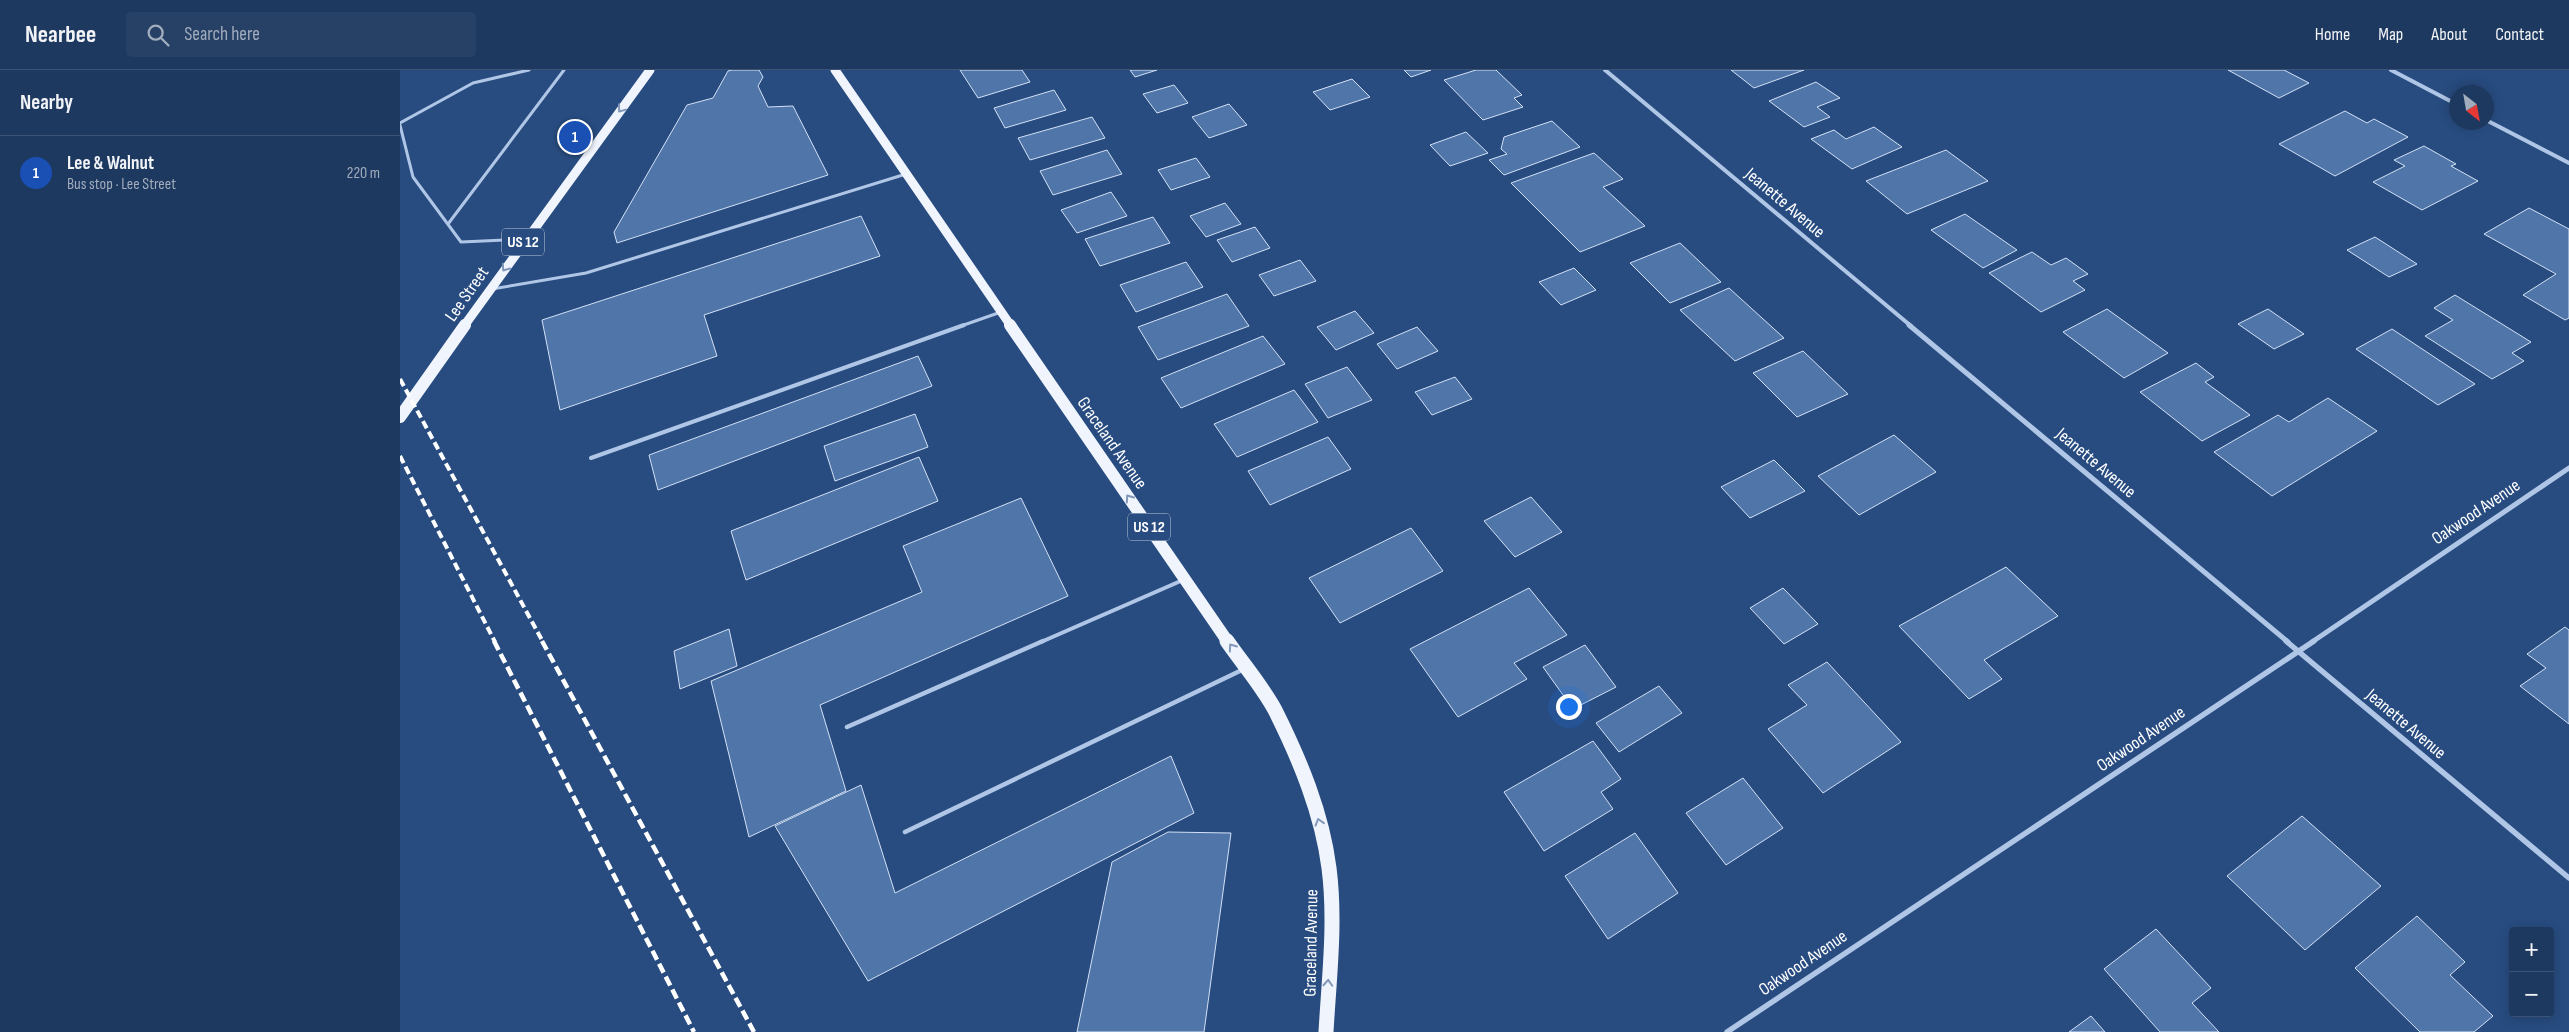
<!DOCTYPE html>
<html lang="en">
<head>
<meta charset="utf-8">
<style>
	:root { --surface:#1e3960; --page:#264066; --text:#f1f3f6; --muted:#a1acbd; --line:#3c5375; --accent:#90b9f0 }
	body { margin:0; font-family:"Sofia Sans Condensed",sans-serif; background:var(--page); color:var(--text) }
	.controls { position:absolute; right:15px; bottom:15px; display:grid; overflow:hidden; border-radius:5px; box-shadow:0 2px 12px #0003 }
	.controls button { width:45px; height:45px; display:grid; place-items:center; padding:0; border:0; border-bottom:1px solid var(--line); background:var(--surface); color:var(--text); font:25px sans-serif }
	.compass { position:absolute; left:2049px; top:15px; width:45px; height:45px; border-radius:50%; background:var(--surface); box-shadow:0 2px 12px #0003; rotate:149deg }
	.you { position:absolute; left:1168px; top:636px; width:18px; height:18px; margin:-12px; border:4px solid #fff; border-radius:50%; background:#1a73e8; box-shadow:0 0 0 8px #1a73e833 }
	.badge { display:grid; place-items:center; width:32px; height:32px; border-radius:50%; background:var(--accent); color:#fff; font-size:16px; font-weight:700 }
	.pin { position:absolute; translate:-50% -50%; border:2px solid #fff; box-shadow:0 1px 5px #0006 }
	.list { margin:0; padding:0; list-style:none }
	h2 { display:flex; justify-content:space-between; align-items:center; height:65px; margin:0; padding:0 20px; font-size:21px }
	h2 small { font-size:16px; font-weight:400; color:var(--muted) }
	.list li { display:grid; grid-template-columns:32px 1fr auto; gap:15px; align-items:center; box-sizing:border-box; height:75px; padding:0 20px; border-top:1px solid var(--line) }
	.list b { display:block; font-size:19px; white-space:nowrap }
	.list p { margin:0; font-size:16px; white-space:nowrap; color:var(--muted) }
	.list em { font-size:16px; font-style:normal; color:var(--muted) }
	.icon { flex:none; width:28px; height:28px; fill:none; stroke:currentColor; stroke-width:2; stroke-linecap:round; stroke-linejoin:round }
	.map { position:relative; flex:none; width:2169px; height:962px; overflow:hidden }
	header { display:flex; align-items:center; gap:30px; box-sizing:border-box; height:70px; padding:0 25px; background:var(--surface); border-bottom:1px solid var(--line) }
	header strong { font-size:24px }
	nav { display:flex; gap:28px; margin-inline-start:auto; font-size:18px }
	.search { width:350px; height:45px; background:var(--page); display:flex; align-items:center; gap:12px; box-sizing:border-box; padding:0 18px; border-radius:5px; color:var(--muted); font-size:19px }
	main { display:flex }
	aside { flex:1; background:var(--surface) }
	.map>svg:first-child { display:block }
	.building { fill:#5075a9; stroke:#d2e1f5 }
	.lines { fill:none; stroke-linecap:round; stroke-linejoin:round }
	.service-far2 { stroke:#b0c6e6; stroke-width:3 }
	.service-far1 { stroke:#b0c6e6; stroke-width:4 }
	.service { stroke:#b0c6e6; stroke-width:4.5 }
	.minor-far2 { stroke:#b0c6e6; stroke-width:4 }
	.minor-far1 { stroke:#b0c6e6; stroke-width:5 }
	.minor { stroke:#b0c6e6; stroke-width:5.5 }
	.primary-far2 { stroke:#f0f5fd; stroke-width:9 }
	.primary-far1 { stroke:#f0f5fd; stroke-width:12 }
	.primary { stroke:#f0f5fd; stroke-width:15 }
	.rail-far1 { stroke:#fff; stroke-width:4; stroke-dasharray:8 4; stroke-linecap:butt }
	.rail { stroke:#fff; stroke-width:4.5; stroke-dasharray:10 4.5; stroke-linecap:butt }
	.oneway { stroke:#8298b8 }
	.labels { text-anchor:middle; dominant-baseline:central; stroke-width:4.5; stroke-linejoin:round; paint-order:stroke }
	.shield { fill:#284c80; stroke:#bec9d9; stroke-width:1 }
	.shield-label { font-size:16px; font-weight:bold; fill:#fff }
	.street-label { font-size:18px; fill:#fff; stroke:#284c80 }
</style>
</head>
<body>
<header>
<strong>Nearbee</strong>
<div class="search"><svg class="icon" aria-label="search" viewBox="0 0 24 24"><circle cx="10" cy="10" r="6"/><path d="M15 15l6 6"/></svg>Search here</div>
<nav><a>Home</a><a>Map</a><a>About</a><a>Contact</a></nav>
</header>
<main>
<aside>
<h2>Nearby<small></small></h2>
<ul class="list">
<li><span class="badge" style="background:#1a4fb4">1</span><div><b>Lee &amp; Walnut</b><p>Bus stop · Lee Street</p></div><em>220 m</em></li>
</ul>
</aside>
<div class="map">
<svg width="2169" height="962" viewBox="0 0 2169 962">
	<rect width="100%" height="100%" fill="#284c80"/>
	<path class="building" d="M332,0H359L363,7L358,16L368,37L393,36L428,105L217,173L214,162L287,35L313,28L328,1Z
		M560,0H622L630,12L578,28Z
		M730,0H757L735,7Z
		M1004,0H1031L1011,7Z
		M1076,0H1096L1122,25L1114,28L1123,37L1083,50L1044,10Z
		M1331,0H1404L1354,18Z
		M1828,0H1884L1909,13L1879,28Z
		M952,9L970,27L930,40L913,22Z
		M1416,12L1440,28L1417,37L1430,47L1404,57L1369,31Z
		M774,15L788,33L757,43L743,24Z
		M654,20L666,40L605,58L594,38Z
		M829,34L847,55L809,68L792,47Z
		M1945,41L1967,53L1974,49L2008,67L1935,106L1879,74Z
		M692,47L705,68L630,90L618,68Z
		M1152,51L1180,77L1104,105L1089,90L1107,84L1101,79L1104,67Z
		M1474,57L1502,77L1452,99L1411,69L1434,60L1446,69Z
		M1066,62L1088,83L1050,96L1030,75Z
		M2024,76L2056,94L2051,96L2078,111L2022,140L1973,112L2005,96L1994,90Z
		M707,80L722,104L653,125L640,101Z
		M1546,80L1588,111L1507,144L1466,111Z
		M1194,83L1223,109L1203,117L1245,156L1180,182L1111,113Z
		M796,88L810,107L771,120L758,100Z
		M711,122L727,146L677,163L661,140Z
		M825,133L841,154L806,167L790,146Z
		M2129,138L2169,159V248L2165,250L2123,225L2156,204L2084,164Z
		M1565,144L1617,180L1583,198L1531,160Z
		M461,146L480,186L304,245L317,286L160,340L142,250Z
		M753,147L770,173L700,196L685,169Z
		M855,157L870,178L832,192L817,170Z
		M1975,167L2017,194L1989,207L1947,180Z
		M1280,173L1321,212L1270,233L1230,193Z
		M1632,182L1651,195L1666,188L1688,204L1673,211L1685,220L1641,242L1589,203Z
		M900,190L916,211L874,226L859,205Z
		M786,192L803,217L736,242L720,215Z
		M1174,198L1196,220L1161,235L1139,212Z
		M1329,218L1384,268L1335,291L1280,240Z
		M827,224L849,256L758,290L738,257Z
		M2055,225L2131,272L2112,283L2124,291L2092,309L2025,266L2053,250L2034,238Z
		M1707,239L1768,283L1724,308L1663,262Z
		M1868,239L1904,264L1874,279L1838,254Z
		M955,241L974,263L936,280L917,257Z
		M1017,257L1038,281L997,299L977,274Z
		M1992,259L2075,314L2038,335L1956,279Z
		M863,266L885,294L781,338L761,308Z
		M1403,281L1448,324L1397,347L1353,303Z
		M518,286L532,316L258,420L249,385Z
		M1796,293L1814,307L1805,312L1850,345L1802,371L1740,322Z
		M947,297L972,330L928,348L905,314Z
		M1055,307L1072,329L1032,345L1015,322Z
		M894,320L918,352L837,387L814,354Z
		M1928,328L1977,361L1872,426L1814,382L1878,345L1889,352Z
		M515,344L528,377L435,411L424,376Z
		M1494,365L1536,402L1459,445L1418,406Z
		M928,367L951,399L870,435L848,401Z
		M519,387L538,431L346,510L331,461Z
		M1374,390L1405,421L1350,448L1321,417Z
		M1131,427L1162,462L1115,487L1084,451Z
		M621,428L668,526L420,635L446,721L349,767L311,611L522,522L503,476Z
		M1011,458L1043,501L940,553L909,508Z
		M1606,497L1658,546L1584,590L1602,609L1569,629L1499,556Z
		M1129,518L1167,565L1114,593L1127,609L1058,647L1010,579Z
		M1383,518L1418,554L1384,574L1350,538Z
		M2165,557L2169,560V654L2120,616L2146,598L2127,584Z
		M329,559L337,596L280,619L274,581Z
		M1185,575L1216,617L1173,639L1143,597Z
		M1427,592L1501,672L1423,723L1368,659L1407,635L1388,615Z
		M1259,616L1282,643L1219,682L1196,653Z
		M1193,671L1221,709L1201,722L1213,739L1144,781L1104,722Z
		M771,686L794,743L468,911L375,756L461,715L495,823Z
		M1343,708L1383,758L1326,795L1286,743Z
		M1902,746L1981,816L1905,880L1827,806Z
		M768,762L831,763L804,962H677L712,792Z
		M1235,763L1278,823L1208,869L1165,806Z
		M2017,846L2065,892L2050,905L2093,946L2074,962H2020L1955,898Z
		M1756,859L1811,918L1792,933L1819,962H1760L1704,899Z
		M1691,946L1705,962H1669Z"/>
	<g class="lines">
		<path class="service-far2" d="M0,53L73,13L129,0
			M0,55L13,107L61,172L125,169
			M48,154L164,0
			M92,219L186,203L506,104
			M561,256L601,242"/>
		<path class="service-far1" d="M191,388L564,255
			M641,572L783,510"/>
		<path class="service" d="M447,657L643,571
			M505,762L844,599"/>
		<path class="minor-far2" d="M1205,0L1511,256
			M1991,0L2056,34
			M2086,50L2169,93"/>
		<path class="minor-far1" d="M1509,255L1888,572
			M1912,572L2169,398"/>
		<path class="minor" d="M1886,571L2169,808
			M1327,962L1914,571"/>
		<path class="primary-far2" d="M435,0L611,256
			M64,256L250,0"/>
		<path class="primary-far1" d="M610,255L828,572
			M0,347L65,255"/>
		<path class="primary" d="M827,571C843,594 862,616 875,640C900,690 922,743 929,798C936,852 929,908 926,962"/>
		<path class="rail-far1" d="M0,309L143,572
			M0,386L95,572"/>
		<path class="rail" d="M94,571L294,962
			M142,571L354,962"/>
	</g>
	<defs><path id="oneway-chevron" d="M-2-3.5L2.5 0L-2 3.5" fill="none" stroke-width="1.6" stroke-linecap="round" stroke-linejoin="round" transform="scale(1.25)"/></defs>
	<g class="oneway">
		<use href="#oneway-chevron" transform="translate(221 39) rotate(127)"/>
		<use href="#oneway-chevron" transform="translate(105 198) rotate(125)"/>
		<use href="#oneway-chevron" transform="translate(729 428) rotate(-125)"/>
		<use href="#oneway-chevron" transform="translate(832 577) rotate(-125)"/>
		<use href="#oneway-chevron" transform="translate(919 752) rotate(-107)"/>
		<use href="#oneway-chevron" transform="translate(928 913) rotate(-87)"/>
	</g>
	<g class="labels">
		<g class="shield">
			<rect x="102" y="158.5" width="42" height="27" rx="4"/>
			<rect x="728" y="443.5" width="42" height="27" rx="4"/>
		</g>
		<g class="shield-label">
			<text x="123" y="172">US 12</text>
			<text x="749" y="457">US 12</text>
		</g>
		<g class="street-label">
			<text transform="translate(1385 133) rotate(40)">Jeanette Avenue</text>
			<text transform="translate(67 224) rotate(-55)">Lee Street</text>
			<text transform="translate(712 373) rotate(55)">Graceland Avenue</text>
			<text transform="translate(1696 393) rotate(40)">Jeanette Avenue</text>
			<text transform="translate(2076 442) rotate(-34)">Oakwood Avenue</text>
			<text transform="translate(2006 654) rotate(40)">Jeanette Avenue</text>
			<text transform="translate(1741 669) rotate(-34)">Oakwood Avenue</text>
			<text transform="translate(911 873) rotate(-89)">Graceland Avenue</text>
			<text transform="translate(1403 893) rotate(-34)">Oakwood Avenue</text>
		</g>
	</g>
</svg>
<div class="controls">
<button>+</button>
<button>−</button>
</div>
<svg class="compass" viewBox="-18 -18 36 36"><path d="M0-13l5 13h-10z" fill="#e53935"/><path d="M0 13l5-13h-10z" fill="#a1acbd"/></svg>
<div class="you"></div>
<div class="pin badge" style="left:175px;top:67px;background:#1a4fb4">1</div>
</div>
</main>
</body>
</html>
